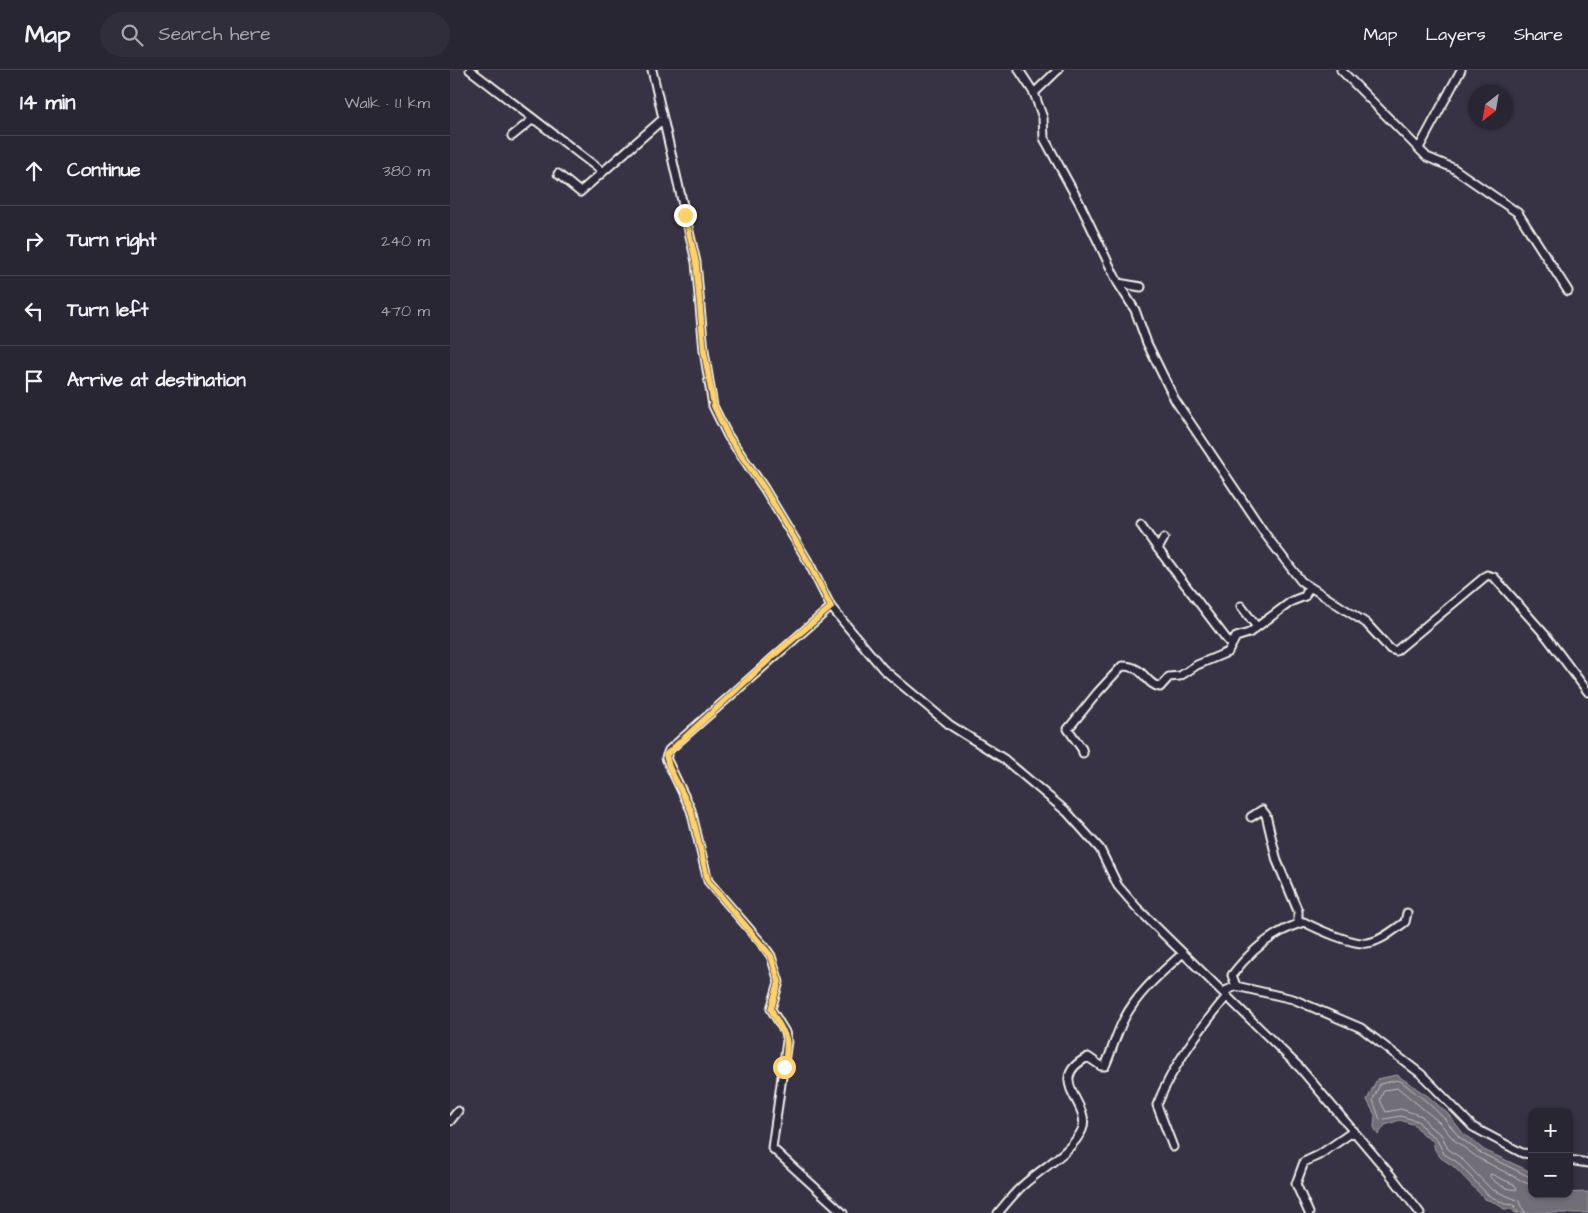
<!DOCTYPE html>
<html lang="en">
<head>
<meta charset="utf-8">
<style>
	:root { --surface:#292633; --page:#312e3b; --text:#f1f3f6; --muted:#a5a5ac; --line:#45434e }
	body { margin:0; font-family:"Architects Daughter",sans-serif; background:var(--page); color:var(--text) }
	.controls { position:absolute; right:15px; bottom:15px; display:grid; overflow:hidden; border-radius:10px; box-shadow:0 1px 4px #0004 }
	.controls button { width:45px; height:45px; display:grid; place-items:center; padding:0; border:0; border-bottom:1px solid var(--line); background:var(--surface); color:var(--text); font:25px sans-serif }
	.compass { position:absolute; left:1018px; top:15px; width:45px; height:45px; border-radius:50%; background:var(--surface); box-shadow:0 1px 4px #0004; rotate:211deg }
	.stop { position:absolute; width:15px; height:15px; margin:-11px; border:4px solid #ffd166; border-radius:50%; background:#fff }
	.stop.end { background:#ffd166; border-color:#fff; box-shadow:0 1px 5px #0008 }
	.list { margin:0; padding:0; list-style:none }
	h2 { display:flex; justify-content:space-between; align-items:center; height:65px; margin:0; padding:0 20px; font-size:21px }
	h2 small { font-size:16px; font-weight:400; color:var(--muted) }
	.list li { display:grid; grid-template-columns:32px 1fr auto; gap:15px; align-items:center; box-sizing:border-box; height:70px; padding:0 20px; border-top:1px solid var(--line) }
	.list b { display:block; font-size:19px; white-space:nowrap }
	.list em { font-size:16px; font-style:normal; color:var(--muted) }
	.icon { flex:none; width:28px; height:28px; fill:none; stroke:currentColor; stroke-width:2; stroke-linecap:round; stroke-linejoin:round }
	.map { position:relative; flex:none; width:1138px; height:1143px; overflow:hidden }
	header { display:flex; align-items:center; gap:30px; box-sizing:border-box; height:70px; padding:0 25px; background:var(--surface); border-bottom:1px solid var(--line) }
	header strong { font-size:24px }
	nav { display:flex; gap:28px; margin-inline-start:auto; font-size:18px }
	.search { width:350px; height:45px; background:var(--page); display:flex; align-items:center; gap:12px; box-sizing:border-box; padding:0 18px; border-radius:28px; color:var(--muted); font-size:19px }
	main { display:flex }
	aside { flex:1; background:var(--surface) }
	.map>svg:first-child { display:block }
	.water { fill:#726e77; stroke:#a6a2a4 }
	.lines { fill:none; stroke-linecap:round; stroke-linejoin:round }
	.shore { stroke:#c0bdbb; stroke-width:1 }
	.minor-casing { stroke:#f4f1e8; stroke-width:11 }
	.minor { stroke:#2f2a3d; stroke-width:7 }
	.route { stroke:#ffd166; stroke-width:6 }
</style>
</head>
<body>
<header>
<strong>Map</strong>
<div class="search"><svg class="icon" aria-label="search" viewBox="0 0 24 24"><circle cx="10" cy="10" r="6"/><path d="M15 15l6 6"/></svg>Search here</div>
<nav><a>Map</a><a>Layers</a><a>Share</a></nav>
</header>
<main>
<aside>
<h2>14 min<small>Walk · 1.1 km</small></h2>
<ul class="list">
<li><svg class="icon" aria-label="ahead" viewBox="0 0 24 24"><path d="M12 20V5M6 11l6-6 6 6"/></svg><div><b>Continue</b></div><em>380 m</em></li>
<li><svg class="icon" aria-label="right" viewBox="0 0 24 24"><path d="M7 20v-9h11M14 6l5 5-5 5"/></svg><div><b>Turn right</b></div><em>240 m</em></li>
<li><svg class="icon" aria-label="left" viewBox="0 0 24 24"><path d="M17 20v-9H6M10 6l-5 5 5 5"/></svg><div><b>Turn left</b></div><em>470 m</em></li>
<li><svg class="icon" aria-label="arrive" viewBox="0 0 24 24"><path d="M6 21V4h12l-3 4 3 4H6"/></svg><div><b>Arrive at destination</b></div></li>
</ul>
</aside>
<div class="map">
<svg width="1138" height="1143" viewBox="0 0 1138 1143">
	<rect width="100%" height="100%" fill="#373244"/>
	<filter id="ink" filterUnits="userSpaceOnUse"><feTurbulence type="fractalNoise" baseFrequency=".02" numOctaves="2"/><feDisplacementMap in="SourceGraphic" scale="10" xChannelSelector="R" yChannelSelector="G"/><feConvolveMatrix kernelMatrix="1 2 1 2 8 2 1 2 1" color-interpolation-filters="sRGB"/></filter>
	<g filter="url(#ink)">
		<path class="water" d="M947,1005L979,1027L998,1044L1013,1063L1034,1080L1077,1100L1082,1105V1124L1138,1122V1143H1065L1062,1139H1054L1046,1133L1035,1129L1003,1096L991,1088L985,1080L983,1071L973,1065L965,1055L950,1050L935,1055L928,1065L924,1057L925,1045L917,1030L927,1009Z"/>
		<g class="lines">
			<path class="shore" d="M1041,1104L1065,1115L1067,1119C1059,1121 1046,1114 1040,1107Z
				M1068,1143L1064,1135L1055,1134L1038,1125L1007,1092L994,1084L986,1068L976,1061L968,1051L950,1046L930,1050L923,1030L930,1014L947,1010L952,1012L976,1031L994,1048L1009,1067L1031,1083L1082,1108
				M1075,1143L1069,1131L1041,1119L1011,1088L998,1079L991,1064L980,1057L972,1046L951,1039L936,1042L930,1030L934,1020L948,1018L989,1052L1005,1071L1028,1088L1076,1113L1082,1114"/>
			<defs>
				<path id="minor" d="M20,0L153,102
					M202,0L246,192L254,281L263,336L278,366L314,418L359,493L381,537L433,599L500,655L554,689L617,742L650,779L668,816L687,838L850,998L939,1103L970,1143
					M569,0L584,23L593,48L594,68L629,132L668,213L685,240L697,273L725,330L815,464L851,511L916,553L940,579L946,581L1037,505L1044,507L1096,566L1138,622
					M891,0L977,87L1003,98L1068,143L1118,221
					M584,23L608,0
					M62,66L83,49
					M969,78L1011,0
					M108,104L130,122L213,49
					M668,213L691,217
					M691,455L708,479
					M714,468L708,479L781,575
					M791,536L807,557
					M381,537L219,680L216,688L241,740L258,811L314,876L321,886L329,912L321,939L335,962L337,971L322,1078L393,1143
					M633,683L632,679L618,659L648,622L672,596C696,596 694,614 710,617L719,607L730,606L747,595L778,582L786,567L799,563L842,531L855,526L859,517
					M801,747L812,740L816,745L827,791L848,841V854
					M786,916L782,905C801,880 824,861 854,852C867,859 903,875 917,873C930,872 945,859 955,852L957,843
					M773,922L786,916L843,929L911,958L971,1004L1023,1057L1072,1083L1082,1084
					M0,1051L8,1041
					M723,1077L707,1035C723,995 749,960 777,926
					M1119,1090L1138,1093
					M548,1143C555,1135 561,1127 568,1120C586,1101 621,1084 632,1060C643,1034 593,1010 638,987L651,996H655C662,981 666,964 674,949C688,922 711,903 733,883
					M859,1143L846,1114L854,1092L869,1085L904,1061"/>
			</defs>
			<use href="#minor" class="minor-casing"/>
			<use href="#minor" class="minor"/>
		</g>
	</g>
	<g class="lines" filter="url(#ink)">
		<path class="route" d="M235,145L246,192L254,281L264,336L278,366L314,418L359,493L381,537L323,586L216,685L219,697L241,740L258,811L321,886L329,912L321,939C334,968 341,961 334,997"/>
	</g>
</svg>
<div class="controls">
<button>+</button>
<button>−</button>
</div>
<svg class="compass" viewBox="-18 -18 36 36"><path d="M0-13l5 13h-10z" fill="#e53935"/><path d="M0 13l5-13h-10z" fill="#a5a5ac"/></svg>
<div class="stop" style="left:334px;top:997px"></div>
<div class="stop end" style="left:235px;top:145px"></div>
</div>
</main>
</body>
</html>
